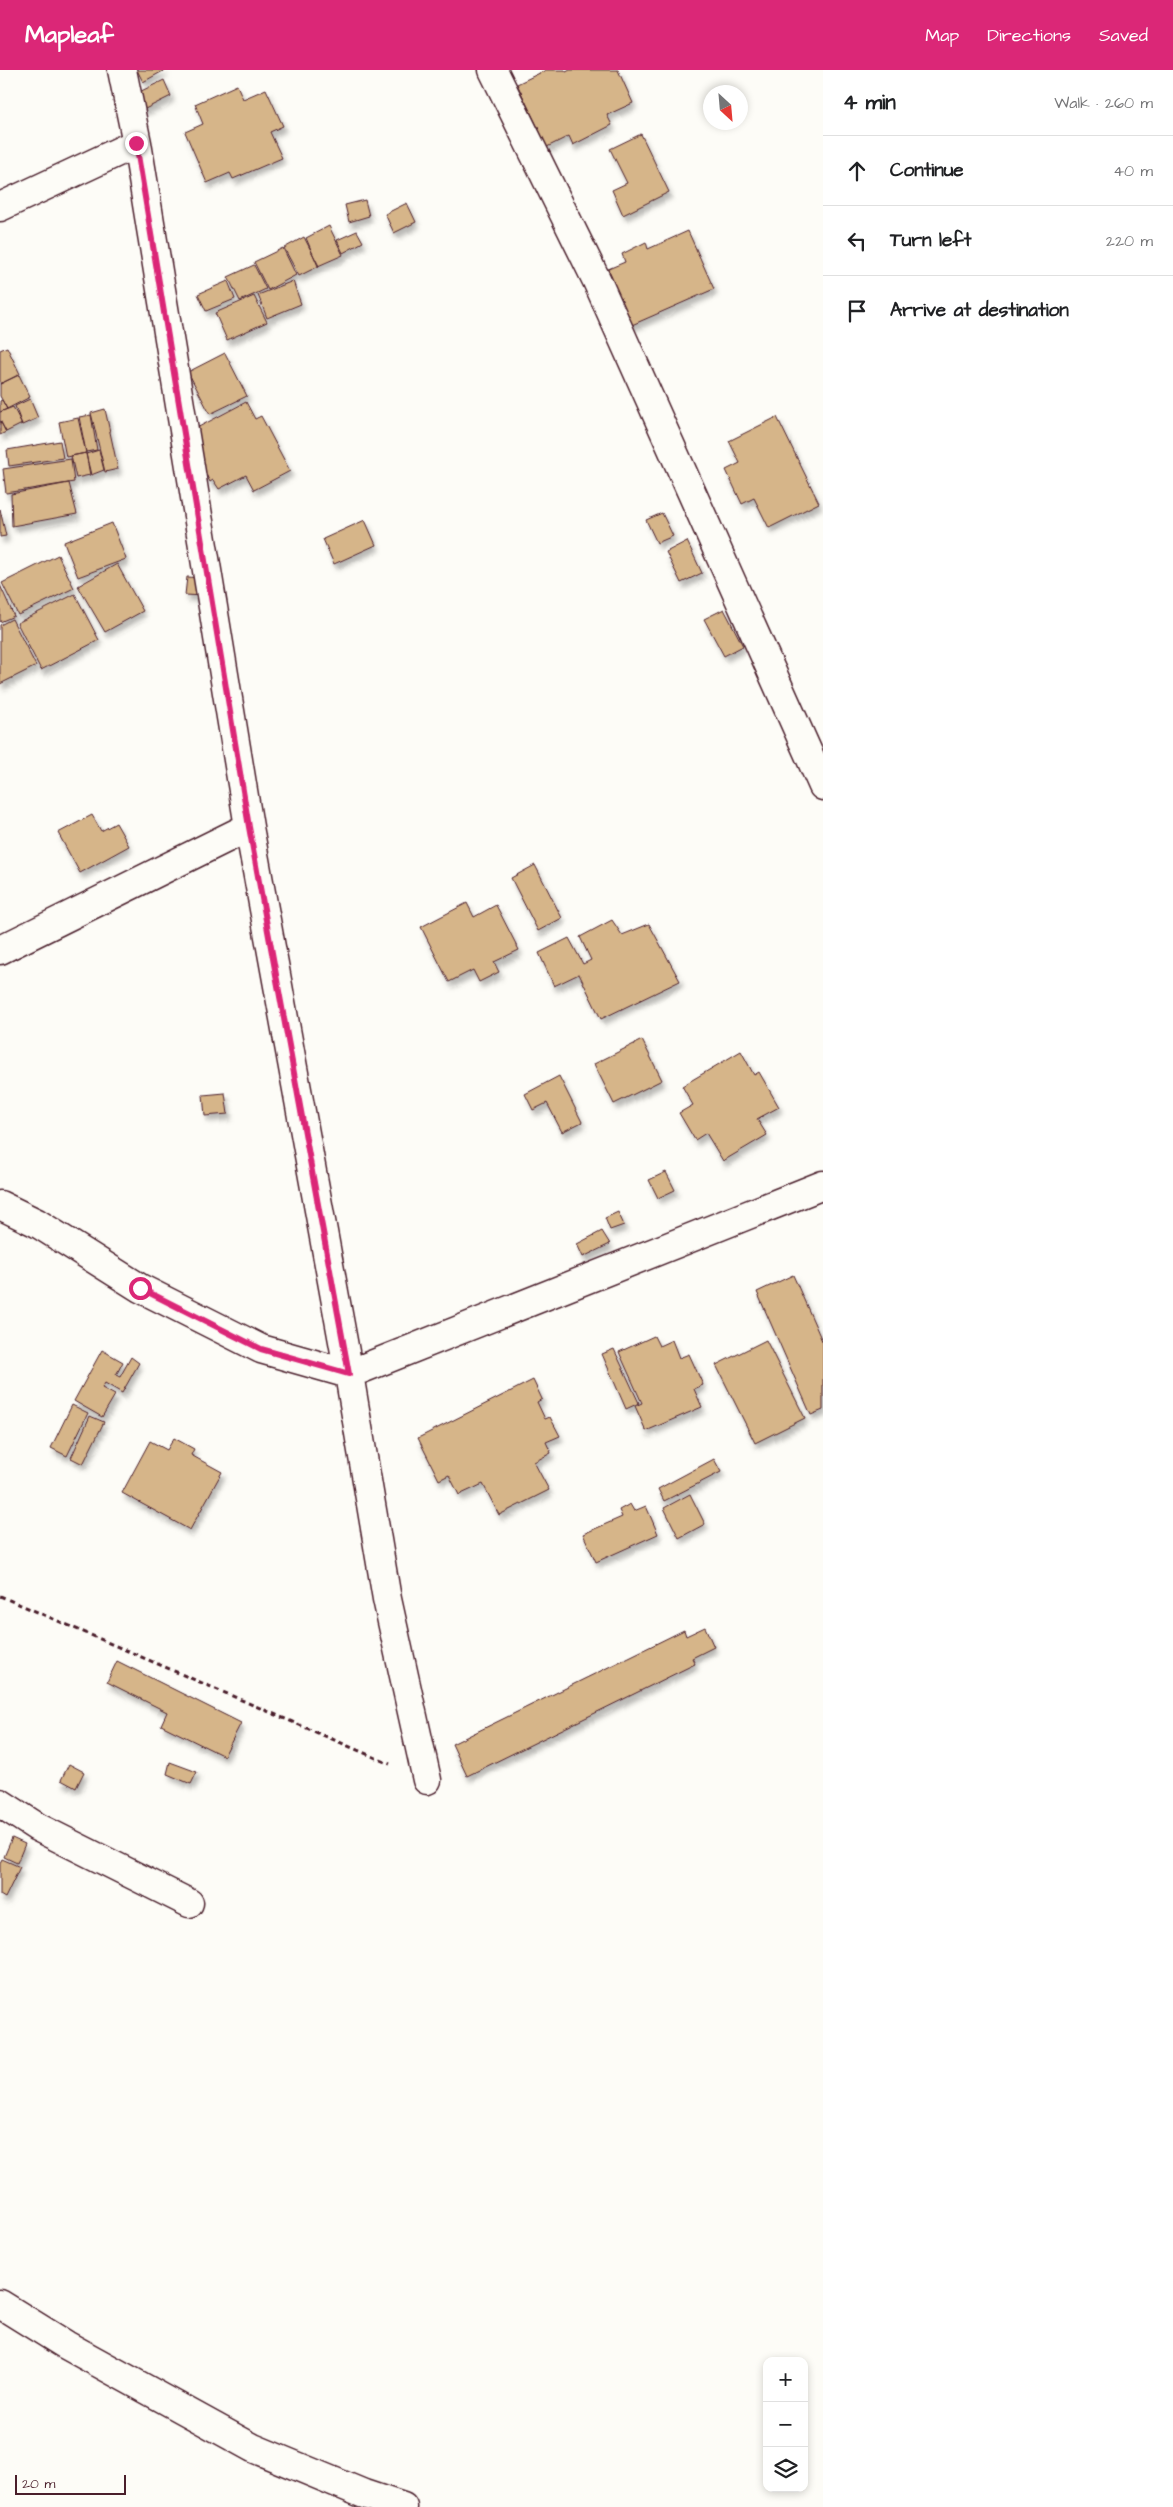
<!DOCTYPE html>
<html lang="en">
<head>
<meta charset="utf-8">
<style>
	:root { --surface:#fff; --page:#f6f6f6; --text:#202124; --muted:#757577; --line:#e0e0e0; --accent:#db2777 }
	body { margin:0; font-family:"Architects Daughter",sans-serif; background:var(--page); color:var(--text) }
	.controls { position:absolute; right:15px; bottom:15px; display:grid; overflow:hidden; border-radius:10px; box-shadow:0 2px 8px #0003 }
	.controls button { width:45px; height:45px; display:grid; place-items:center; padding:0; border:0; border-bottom:1px solid var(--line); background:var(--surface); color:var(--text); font:25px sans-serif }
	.compass { position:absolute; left:703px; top:15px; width:45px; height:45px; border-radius:50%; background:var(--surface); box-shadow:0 2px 8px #0003; rotate:154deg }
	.scale { position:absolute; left:15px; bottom:12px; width:111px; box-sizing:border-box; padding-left:5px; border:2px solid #4a1f2b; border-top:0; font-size:14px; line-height:18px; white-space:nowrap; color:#4a1f2b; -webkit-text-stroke:4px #fdfcf7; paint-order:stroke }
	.stop { position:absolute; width:15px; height:15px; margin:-11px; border:4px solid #db2777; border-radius:50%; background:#fff }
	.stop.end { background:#db2777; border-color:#fff; box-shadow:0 1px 5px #0008 }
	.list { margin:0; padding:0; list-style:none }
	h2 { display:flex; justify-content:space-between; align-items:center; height:65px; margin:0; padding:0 20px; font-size:21px }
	h2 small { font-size:16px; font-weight:400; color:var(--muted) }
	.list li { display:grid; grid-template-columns:32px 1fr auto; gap:15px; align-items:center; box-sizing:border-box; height:70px; padding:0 20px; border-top:1px solid var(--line) }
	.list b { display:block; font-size:19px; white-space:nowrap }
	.list em { font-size:16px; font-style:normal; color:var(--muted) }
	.icon { flex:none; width:28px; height:28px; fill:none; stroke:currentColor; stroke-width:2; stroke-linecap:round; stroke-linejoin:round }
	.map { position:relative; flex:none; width:823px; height:2437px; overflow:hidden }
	header { display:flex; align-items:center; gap:30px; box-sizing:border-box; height:70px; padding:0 25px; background:var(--accent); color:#fff }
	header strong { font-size:24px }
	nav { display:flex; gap:28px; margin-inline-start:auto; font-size:18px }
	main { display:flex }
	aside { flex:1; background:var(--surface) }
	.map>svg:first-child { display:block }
	.building { fill:#d6b589; stroke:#4a1f2b; filter:url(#shadow) }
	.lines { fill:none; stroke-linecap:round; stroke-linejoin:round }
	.minor-casing { stroke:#4a1f2b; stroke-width:31 }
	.path { stroke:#4a1f2b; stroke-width:3; stroke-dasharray:5 4; stroke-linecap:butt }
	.minor { stroke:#fdfcf7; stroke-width:28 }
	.route { stroke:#db2777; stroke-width:6 }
</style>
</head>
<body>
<header>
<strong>Mapleaf</strong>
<nav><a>Map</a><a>Directions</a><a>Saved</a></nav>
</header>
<main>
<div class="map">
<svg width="823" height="2437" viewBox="0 0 823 2437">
	<defs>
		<filter id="shadow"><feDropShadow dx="3" dy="5.5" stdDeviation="2.5" flood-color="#0004"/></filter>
	</defs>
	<rect width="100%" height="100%" fill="#fdfcf7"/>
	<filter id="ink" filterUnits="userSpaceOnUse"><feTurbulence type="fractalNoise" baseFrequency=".02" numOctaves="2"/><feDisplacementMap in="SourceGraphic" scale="10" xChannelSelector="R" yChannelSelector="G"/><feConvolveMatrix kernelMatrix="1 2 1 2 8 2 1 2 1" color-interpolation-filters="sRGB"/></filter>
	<g filter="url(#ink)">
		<path class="building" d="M137,0H165L143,12Z
			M546,0H565L566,2L570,0H618L633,33L607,45L612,55L573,75L569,66L547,77L517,14Z
			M164,10L171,26L143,40L135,24Z
			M237,15L243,29L266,19L283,56L270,62L282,88L233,109L230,103L207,113L185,62L203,54L195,34Z
			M641,64L669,122L623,145L612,120L627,113L610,79Z
			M365,130L369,146L349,152L345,135Z
			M407,133L416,152L394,163L385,144Z
			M329,156L343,185L318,196L306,168Z
			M357,161L363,172L343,183L337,170Z
			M688,161L714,219L625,258L601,202L625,192L622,184L646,172L648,179Z
			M304,167L319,196L299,206L284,178Z
			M283,178L296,205L268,220L254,192Z
			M254,195L266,219L240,231L228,207Z
			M228,211L235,229L206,241L198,224Z
			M293,211L301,234L267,248L258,225Z
			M254,226L267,252L227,270L215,243Z
			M7,277L20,304L0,314V280Z
			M225,283L247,326L210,344L188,302Z
			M19,305L30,327L7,339L0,326V314Z
			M30,329L38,348L22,355L15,336Z
			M2,330L7,339L0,342V331Z
			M246,332L255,349L261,346L290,401L254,420L246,405L219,419L213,410L210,412L187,369L191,361Z
			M13,337L22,354L6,362L0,350V342Z
			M105,339L118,399L105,402L91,343Z
			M91,345L97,380L86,382L79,347Z
			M777,347L819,433L769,458L754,428L742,434L726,400L740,393L729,371Z
			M78,348L86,383L66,387L59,352Z
			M0,351L6,362L0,365Z
			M60,371L63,388L9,396L7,380Z
			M99,380L104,400L91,405L86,384Z
			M86,383L90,405L76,408L71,386Z
			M71,389L74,412L6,423L3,399Z
			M69,413L77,444L12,456L11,424Z
			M0,439L6,466L0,467Z
			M662,443L673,466L657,473L646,450Z
			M365,450L376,475L334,494L323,469Z
			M112,453L126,489L78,507L64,472Z
			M687,471L702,503L681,513L666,482Z
			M58,485L74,518L18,545L2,513Z
			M117,494L143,541L105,562L78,516Z
			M187,507L204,508V526L185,525Z
			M0,515L14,546L0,552Z
			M75,524L99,570L41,600L17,553Z
			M724,539L743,576L724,586L704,549Z
			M12,549L36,596L0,614V555Z
			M92,745L101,761L116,753L129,776L80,803L58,763Z
			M535,795L562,848L538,861L511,808Z
			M467,833L474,847L496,835L519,880L494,892L499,902L479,912L473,900L449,912L421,857Z
			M612,850L622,865L649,854L680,911L601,949L579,904L554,916L539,883L569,868L583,894L591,890L580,867Z
			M642,970L662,1010L614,1034L594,994Z
			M741,981L754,1005L759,1002L779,1037L757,1049L767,1065L723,1091L706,1063L695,1070L679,1043L693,1035L682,1016Z
			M559,1006L582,1052L562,1062L547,1033L533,1040L525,1024Z
			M225,1023L228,1044L205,1046L203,1025Z
			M666,1102L675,1120L658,1128L649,1110Z
			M618,1142L624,1155L610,1160L605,1148Z
			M602,1161L610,1174L583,1187L577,1174Z
			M793,1205L823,1273V1340L811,1345L757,1222Z
			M654,1266L659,1276L672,1270L679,1288L689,1284L703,1315L694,1319L702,1337L646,1361L635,1336L642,1333L619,1282Z
			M766,1270L805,1348L755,1373L716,1295Z
			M614,1279L639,1333L626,1339L602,1284Z
			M102,1280L123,1292L116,1305L120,1307L131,1287L139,1293L122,1323L105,1313L102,1318L115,1325L102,1347L74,1331Z
			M533,1310L542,1329L537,1332L545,1349L550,1347L560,1366L546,1372L551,1383L534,1392L549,1420L499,1445L483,1414L459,1425L449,1405L439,1410L418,1368Z
			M72,1335L88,1343L67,1386L51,1378Z
			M90,1346L104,1352L83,1394L71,1388Z
			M174,1368L194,1379L191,1385L222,1402L190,1460L122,1423L150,1371L167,1380Z
			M714,1389L721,1402L664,1431L658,1419Z
			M690,1424L705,1454L679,1468L664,1438Z
			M630,1434L634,1441L646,1436L658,1464L596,1492L583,1464L622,1447L619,1440Z
			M705,1557L714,1577L692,1588L695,1594L467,1706L452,1674L684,1560L686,1566Z
			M117,1591L241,1653L224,1686L161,1655L167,1642L107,1612Z
			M170,1692L197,1702L191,1714L167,1704Z
			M69,1694L84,1702L76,1718L61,1710Z
			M12,1768L25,1774L17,1793L4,1787Z
			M2,1789L20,1797L5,1828L0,1825V1793Z"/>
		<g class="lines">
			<defs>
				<path id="minor" d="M493,0L597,211L823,716
					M137,73L249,757L349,1304L387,1529L427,1710
					M0,137L137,73L122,0
					M0,880L249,757
					M0,1135L37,1153L140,1218L261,1279L349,1304L823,1115
					M0,1733L37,1757L189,1833
					M0,2234L66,2275L253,2378L364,2424L403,2437"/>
			</defs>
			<use href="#minor" class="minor-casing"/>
			<path class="path" d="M0,1526L390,1694"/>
			<use href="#minor" class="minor"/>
		</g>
	</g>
	<g class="lines" filter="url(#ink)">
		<path class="route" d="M136,73L249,757L349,1304L261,1279L140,1218"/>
	</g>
</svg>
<div class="controls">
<button>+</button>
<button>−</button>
<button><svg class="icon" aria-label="layers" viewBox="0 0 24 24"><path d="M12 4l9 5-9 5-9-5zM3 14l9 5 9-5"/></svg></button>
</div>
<svg class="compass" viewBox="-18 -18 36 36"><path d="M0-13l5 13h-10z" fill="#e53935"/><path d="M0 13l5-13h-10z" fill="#757577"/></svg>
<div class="scale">20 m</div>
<div class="stop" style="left:140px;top:1218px"></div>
<div class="stop end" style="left:136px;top:73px"></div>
</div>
<aside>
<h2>4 min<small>Walk · 260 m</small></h2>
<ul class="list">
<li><svg class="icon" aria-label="ahead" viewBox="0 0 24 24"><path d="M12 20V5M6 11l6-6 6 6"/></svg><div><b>Continue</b></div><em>40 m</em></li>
<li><svg class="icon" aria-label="left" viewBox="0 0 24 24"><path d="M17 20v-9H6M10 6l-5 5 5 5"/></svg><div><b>Turn left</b></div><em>220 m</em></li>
<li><svg class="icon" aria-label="arrive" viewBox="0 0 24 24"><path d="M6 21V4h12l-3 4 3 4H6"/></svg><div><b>Arrive at destination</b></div></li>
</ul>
</aside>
</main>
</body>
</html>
